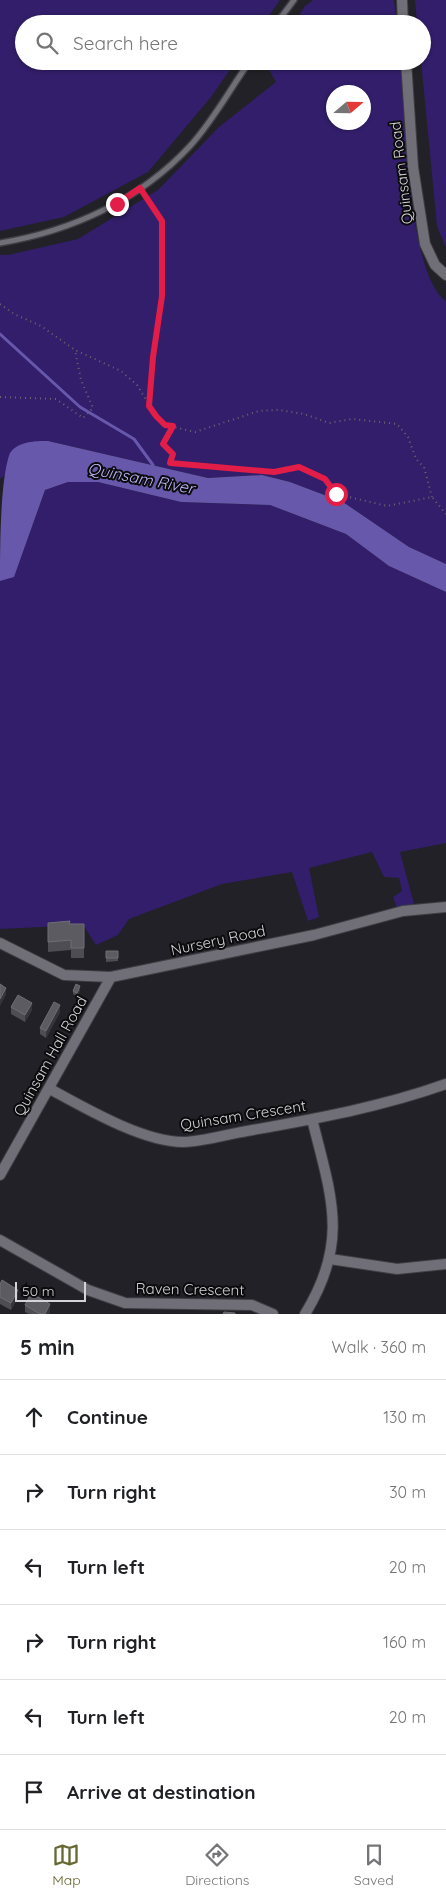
<!DOCTYPE html>
<html lang="en">
<head>
<meta charset="utf-8">
<style>
	:root { --surface:#fff; --page:#f6f6f6; --text:#202124; --muted:#757577; --line:#e0e0e0; --accent:#676832 }
	body { margin:0; font-family:Quicksand,sans-serif; background:var(--page); color:var(--text) }
	.compass { position:absolute; left:326px; top:85px; width:45px; height:45px; border-radius:50%; background:var(--surface); box-shadow:0 1px 4px #0004; rotate:70deg }
	.scale { position:absolute; left:15px; bottom:12px; width:71px; box-sizing:border-box; padding-left:5px; border:2px solid #d4d3d7; border-top:0; font-size:14px; line-height:18px; white-space:nowrap; color:#d4d3d7; -webkit-text-stroke:4px #0b0b0d; paint-order:stroke }
	.stop { position:absolute; width:15px; height:15px; margin:-11px; border:4px solid #e11d48; border-radius:50%; background:#fff }
	.stop.end { background:#e11d48; border-color:#fff; box-shadow:0 1px 5px #0008 }
	.list { margin:0; padding:0; list-style:none }
	h2 { display:flex; justify-content:space-between; align-items:center; height:65px; margin:0; padding:0 20px; font-size:21px }
	h2 small { font-size:16px; font-weight:400; color:var(--muted) }
	.list li { display:grid; grid-template-columns:32px 1fr auto; gap:15px; align-items:center; box-sizing:border-box; height:75px; padding:0 20px; border-top:1px solid var(--line) }
	.list b { display:block; font-size:19px; white-space:nowrap }
	.list em { font-size:16px; font-style:normal; color:var(--muted) }
	.icon { flex:none; width:28px; height:28px; fill:none; stroke:currentColor; stroke-width:2; stroke-linecap:round; stroke-linejoin:round }
	.map { position:relative; flex:none; width:446px; height:1314px; overflow:hidden }
	.search { position:absolute; background:var(--surface); box-shadow:0 1px 4px #0004; left:15px; right:15px; top:15px; height:55px; display:flex; align-items:center; gap:12px; box-sizing:border-box; padding:0 18px; border-radius:28px; color:var(--muted); font-size:19px }
	.sheet { height:515px; background:var(--surface) }
	nav { display:flex; justify-content:space-around; align-items:center; box-sizing:border-box; height:70px; border-top:1px solid var(--line); background:var(--surface); font-size:14px; color:var(--muted) }
	nav a { display:grid; justify-items:center; gap:2px }
	nav .on { color:var(--accent) }
	.map>svg:first-child { display:block }
	.green { fill:#321e6a; fill-rule:evenodd }
	.water { fill:#6758ab }
	.lines { fill:none; stroke-linecap:round; stroke-linejoin:round }
	.stream { stroke:#6758ab; stroke-width:3 }
	.service-casing { stroke:#3f3e44; stroke-width:8 }
	.minor-casing { stroke:#3f3e44; stroke-width:12 }
	.path { stroke:#68676c; stroke-width:2; stroke-dasharray:1 4; stroke-linecap:butt }
	.service { stroke:#706f77; stroke-width:5 }
	.minor { stroke:#706f77; stroke-width:10 }
	.wall { fill:#4d4d53 }
	.shaded-wall { fill:#35353b }
	.building { fill:#5c5b61; stroke:#6e6e74 }
	.route { stroke:#e11d48; stroke-width:6 }
	.labels { text-anchor:middle; dominant-baseline:central; stroke-width:4; stroke-linejoin:round; paint-order:stroke }
	.street-label { font-size:15px; fill:#d4d3d7; stroke:#0b0b0d }
	.water-label { font-size:16px; font-style:italic; fill:#bdb5f8; stroke:#0b0b0d }
</style>
</head>
<body>
<div class="map">
<svg width="446" height="1314" viewBox="0 0 446 1314">
	<rect width="100%" height="100%" fill="#212127"/>
	<path class="green" d="M0,0H280L263,24H24V61H236L211,97L148,172L64,217L0,231Z
		M313,0H394L397,24H294L305,6Z
		M415,0H446V248L437,226L421,61L422,24H417Z
		M272,61H401C404,108 408,277 446,301V564L409,547L343,502L290,482L262,475L208,478L48,441L0,479V255H8L78,239L158,190L219,127L276,82L268,68ZM334,92H364V122H334Z
		M68,482H98L181,502L270,505L346,534L389,566L446,592V843L400,852L414,904L397,908L393,897L402,891L399,878L384,877L372,852L309,868L319,917L308,921L292,872L222,884L129,919L118,935L96,945L83,925L0,929V581L14,576L45,490Z"/>
	<path class="water" d="M48,441L208,478L262,475L290,482L343,502L409,547L446,564V592L389,566L346,534L270,505L181,502L98,482H68L45,490L14,577L0,581C0,550 0,478 10,453C18,441 36,441 48,441Z"/>
	<g class="lines">
		<path class="stream" d="M0,334L80,407L134,439L153,465"/>
		<defs>
			<path id="service" d="M276,24L294,0
				M0,243C72,231 140,200 190,146C213,121 230,89 250,61"/>
			<path id="minor" d="M402,0L403,24
				M406,61L413,167L425,244L435,265L446,275
				M0,943L64,975L111,977L314,935L403,911L446,907
				M50,1089C85,1108 143,1142 183,1142C202,1142 228,1134 247,1131C314,1119 382,1107 446,1084
				M0,1175L111,977
				M0,1240L88,1290L125,1303L252,1305L273,1314
				M330,1259L397,1269L446,1264
				M305,1314C350,1241 331,1196 312,1119"/>
		</defs>
		<use href="#service" class="service-casing"/>
		<use href="#minor" class="minor-casing"/>
		<path class="path" d="M144,194L162,221V296L153,357L149,405
			M0,304L14,314L41,326L75,350L121,371L137,385L156,416L165,425L195,432L259,411L279,410L304,414L329,423L352,419L397,424L408,437L416,459L424,467L432,497
			M0,397L56,399L83,418L93,408L81,380L75,350
			M173,427L163,444L173,454L170,463L274,472L299,467L325,479L336,494L387,506L432,497L446,514"/>
		<use href="#service" class="service"/>
		<use href="#minor" class="minor"/>
	</g>
	<path class="wall" d="M69,924L84,948V958H71V950L48,952V942Z
		M106,951H118V961L106,962Z
		M80,990L77,997L73,994V991Z
		M11,1007L32,1010L25,1022L11,1014Z
		M60,1012L46,1038L40,1034V1028Z
		M0,1284L18,1297L11,1310L0,1304Z
		M25,1305L50,1311L49,1314H29L25,1312Z"/>
	<path class="shaded-wall" d="M80,986V990L77,997V993Z
		M6,988V995L0,1006V999Z
		M32,1003V1010L25,1022V1015Z
		M60,1005V1012L46,1038V1031Z
		M18,1290V1297L11,1310V1303Z
		M50,1304V1311L49,1314H45Z"/>
	<path class="building" d="M70,921L69,924H84V948H71V940L48,942V923Z
		M106,951H118V958H106Z
		M0,984L6,988L0,999Z
		M76,984L80,986L77,993L73,991Z
		M18,995L32,1003L25,1015L11,1007Z
		M54,1002L60,1005L46,1031L40,1028Z
		M2,1280L18,1290L11,1303L0,1297V1284Z
		M31,1293L50,1304L45,1314H40L25,1305Z
		M224,1312L235,1313V1314H223Z"/>
	<g class="lines">
		<path class="route" d="M117,204L140,188L162,221V296L153,357L149,406L156,416L165,425L173,426L163,444L173,454L170,463L274,472L299,467L325,479L336,494"/>
	</g>
	<g class="labels">
		<g class="street-label">
			<text transform="translate(401 173) rotate(-97)">Quinsam Road</text>
			<text transform="translate(218 940) rotate(-12)">Nursery Road</text>
			<text transform="translate(50 1056) rotate(-61)">Quinsam Hall Road</text>
			<text transform="translate(243 1115) rotate(-9)">Quinsam Crescent</text>
			<text transform="translate(190 1289) rotate(1)">Raven Crescent</text>
		</g>
		<g class="water-label">
			<text transform="translate(141 478) rotate(11)">Quinsam River</text>
		</g>
	</g>
</svg>
<svg class="compass" viewBox="-18 -18 36 36"><path d="M0-13l5 13h-10z" fill="#e53935"/><path d="M0 13l5-13h-10z" fill="#757577"/></svg>
<div class="scale">50 m</div>
<div class="stop" style="left:336px;top:494px"></div>
<div class="stop end" style="left:117px;top:204px"></div>
<div class="search"><svg class="icon" aria-label="search" viewBox="0 0 24 24"><circle cx="10" cy="10" r="6"/><path d="M15 15l6 6"/></svg>Search here</div>
</div>
<section class="sheet">
<h2>5 min<small>Walk · 360 m</small></h2>
<ul class="list">
<li><svg class="icon" aria-label="ahead" viewBox="0 0 24 24"><path d="M12 20V5M6 11l6-6 6 6"/></svg><div><b>Continue</b></div><em>130 m</em></li>
<li><svg class="icon" aria-label="right" viewBox="0 0 24 24"><path d="M7 20v-9h11M14 6l5 5-5 5"/></svg><div><b>Turn right</b></div><em>30 m</em></li>
<li><svg class="icon" aria-label="left" viewBox="0 0 24 24"><path d="M17 20v-9H6M10 6l-5 5 5 5"/></svg><div><b>Turn left</b></div><em>20 m</em></li>
<li><svg class="icon" aria-label="right" viewBox="0 0 24 24"><path d="M7 20v-9h11M14 6l5 5-5 5"/></svg><div><b>Turn right</b></div><em>160 m</em></li>
<li><svg class="icon" aria-label="left" viewBox="0 0 24 24"><path d="M17 20v-9H6M10 6l-5 5 5 5"/></svg><div><b>Turn left</b></div><em>20 m</em></li>
<li><svg class="icon" aria-label="arrive" viewBox="0 0 24 24"><path d="M6 21V4h12l-3 4 3 4H6"/></svg><div><b>Arrive at destination</b></div></li>
</ul>
</section>
<nav>
<a class="on"><svg class="icon" aria-label="map" viewBox="0 0 24 24"><path d="M3 6l6-2 6 2 6-2v14l-6 2-6-2-6 2zM9 4v14M15 6v14"/></svg>Map</a>
<a><svg class="icon" aria-label="directions" viewBox="0 0 24 24"><path d="M12 3l9 9-9 9-9-9zM9 14v-3h6M13 9l2 2-2 2"/></svg>Directions</a>
<a><svg class="icon" aria-label="saved" viewBox="0 0 24 24"><path d="M7 4h10v16l-5-4-5 4z"/></svg>Saved</a>
</nav>
</body>
</html>
